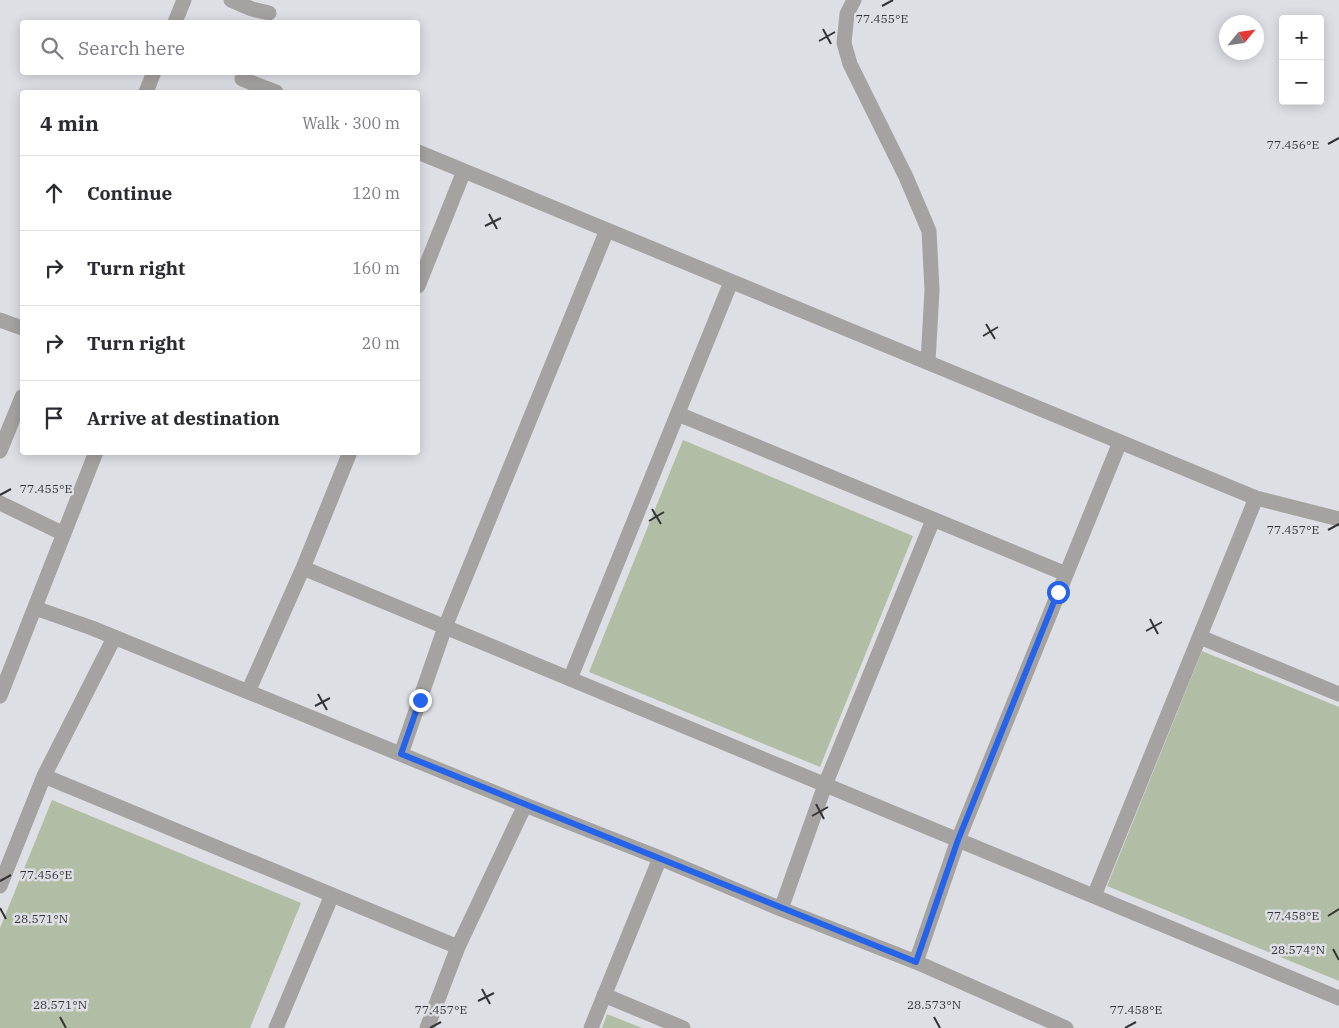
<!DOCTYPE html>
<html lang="en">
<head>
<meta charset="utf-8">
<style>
	:root { --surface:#fff; --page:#f2f2f3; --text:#2b2b33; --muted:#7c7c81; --line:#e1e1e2 }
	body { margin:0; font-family:"IBM Plex Serif",serif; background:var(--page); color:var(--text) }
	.controls { position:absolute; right:15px; top:15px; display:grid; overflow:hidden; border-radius:5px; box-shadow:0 2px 12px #0003 }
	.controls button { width:45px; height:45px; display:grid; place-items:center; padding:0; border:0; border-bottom:1px solid var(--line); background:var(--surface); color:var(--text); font:25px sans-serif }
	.compass { position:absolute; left:1219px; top:15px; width:45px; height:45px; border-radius:50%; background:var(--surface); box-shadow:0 2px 12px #0003; rotate:61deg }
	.stop { position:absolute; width:15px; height:15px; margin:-11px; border:4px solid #2563eb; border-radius:50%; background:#fff }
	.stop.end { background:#2563eb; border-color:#fff; box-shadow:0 1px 5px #0008 }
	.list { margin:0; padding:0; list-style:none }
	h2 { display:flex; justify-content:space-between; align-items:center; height:65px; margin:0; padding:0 20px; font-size:21px }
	h2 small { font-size:16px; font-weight:400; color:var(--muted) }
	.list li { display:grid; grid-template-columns:32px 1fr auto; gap:15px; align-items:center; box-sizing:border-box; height:75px; padding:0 20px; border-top:1px solid var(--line) }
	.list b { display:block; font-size:19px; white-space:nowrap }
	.list em { font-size:16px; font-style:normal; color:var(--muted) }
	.icon { flex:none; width:28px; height:28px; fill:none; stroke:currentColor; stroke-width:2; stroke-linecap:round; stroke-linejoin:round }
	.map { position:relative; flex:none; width:1339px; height:1028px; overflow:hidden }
	.search { position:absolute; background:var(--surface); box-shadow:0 2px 12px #0003; left:20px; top:20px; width:400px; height:55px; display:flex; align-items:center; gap:12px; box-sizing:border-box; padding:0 18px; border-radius:5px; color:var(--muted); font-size:19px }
	.panel { position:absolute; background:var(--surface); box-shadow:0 2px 12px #0003; left:20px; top:90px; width:400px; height:365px; border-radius:5px }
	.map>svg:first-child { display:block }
	.green { fill:#b2bda5 }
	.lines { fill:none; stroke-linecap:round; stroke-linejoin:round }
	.minor { stroke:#a5a3a1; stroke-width:15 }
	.route { stroke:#2563eb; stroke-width:6 }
	.ticks { fill:none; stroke:#343436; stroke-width:2 }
	.ticks-label { font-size:12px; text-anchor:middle; fill:#343436; stroke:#dedfe5; stroke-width:5; stroke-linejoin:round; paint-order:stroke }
</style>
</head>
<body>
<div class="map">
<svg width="1339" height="1028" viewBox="0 0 1339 1028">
	<rect width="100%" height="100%" fill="#dedfe5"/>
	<path class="green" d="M683,440L913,536L820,767L589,672Z
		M1202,651L1339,707V981L1107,886Z
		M52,800L301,903L250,1028H0V928Z
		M607,1014L642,1028H602Z"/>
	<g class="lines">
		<path class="minor" d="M231,0L252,9L269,13
			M854,0L847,14L844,43L850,64L906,177L929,231L932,290L928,362
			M175,22L184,0
			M242,79L276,92
			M146,92L154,72
			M418,152L1256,498L1339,519
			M418,286L464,171
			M0,320L22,328
			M678,414L1066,574
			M0,451L22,397
			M0,503L64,534
			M303,568L1339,998
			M35,608L92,628L525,805L660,858L781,909L916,962L1066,1028
			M1200,637L1339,694
			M570,679L731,282
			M248,692L303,568L350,452
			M0,696L96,452
			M401,754L445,627L607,230
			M44,776L458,947
			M0,886L44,776L114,638
			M1094,896L1256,498
			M781,909L825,785L933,520
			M916,962L958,840L1120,442
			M604,995L683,1028
			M276,1028L332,895
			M427,1028L458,947L525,805
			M591,1028L660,858"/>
	</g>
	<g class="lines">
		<path class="route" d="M420,700L401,754L916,962L958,840L1058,592"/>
	</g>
	<path class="ticks" d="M882,6L893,0M823,29L831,44M819,41L835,32M1328,144L1339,138M489,214L497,229M485,226L501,218M986,324L995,339M983,336L998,327M0,495L11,489M652,509L661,524M649,521L664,512M1328,530L1339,524M1150,619L1158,634M1146,631L1162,622M318,694L327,710M315,706L330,698M816,804L824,819M812,816L828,807M0,881L11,875M0,908L6,919M1328,916L1339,909M1333,949L1339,960M482,989L490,1004M478,1001L494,993M60,1017L66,1028M934,1017L940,1028M430,1028L441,1022M1125,1028L1136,1022"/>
	<g class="ticks-label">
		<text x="882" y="23">77.455°E</text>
		<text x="1293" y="149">77.456°E</text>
		<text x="46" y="493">77.455°E</text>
		<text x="1293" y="534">77.457°E</text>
		<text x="46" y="879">77.456°E</text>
		<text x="1293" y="920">77.458°E</text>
		<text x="41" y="923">28.571°N</text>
		<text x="1298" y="954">28.574°N</text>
		<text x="60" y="1009">28.571°N</text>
		<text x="934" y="1009">28.573°N</text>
		<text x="441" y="1014">77.457°E</text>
		<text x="1136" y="1014">77.458°E</text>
	</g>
</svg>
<div class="controls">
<button>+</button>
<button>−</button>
</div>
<svg class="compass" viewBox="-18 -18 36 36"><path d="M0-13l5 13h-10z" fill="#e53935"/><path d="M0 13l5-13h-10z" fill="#7c7c81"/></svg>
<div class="stop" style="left:1058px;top:592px"></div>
<div class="stop end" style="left:420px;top:700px"></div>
<div class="search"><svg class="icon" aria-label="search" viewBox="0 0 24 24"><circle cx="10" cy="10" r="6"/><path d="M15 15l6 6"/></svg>Search here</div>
<section class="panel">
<h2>4 min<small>Walk · 300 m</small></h2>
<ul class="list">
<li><svg class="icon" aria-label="ahead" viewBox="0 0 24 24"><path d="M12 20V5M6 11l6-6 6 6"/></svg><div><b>Continue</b></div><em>120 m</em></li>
<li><svg class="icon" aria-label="right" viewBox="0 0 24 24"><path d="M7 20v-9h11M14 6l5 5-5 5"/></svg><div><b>Turn right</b></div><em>160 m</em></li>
<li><svg class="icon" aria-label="right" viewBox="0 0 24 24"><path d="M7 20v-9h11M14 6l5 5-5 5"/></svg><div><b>Turn right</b></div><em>20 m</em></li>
<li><svg class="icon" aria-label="arrive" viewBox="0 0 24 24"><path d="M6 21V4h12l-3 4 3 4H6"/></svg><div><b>Arrive at destination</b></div></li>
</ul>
</section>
</div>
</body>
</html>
